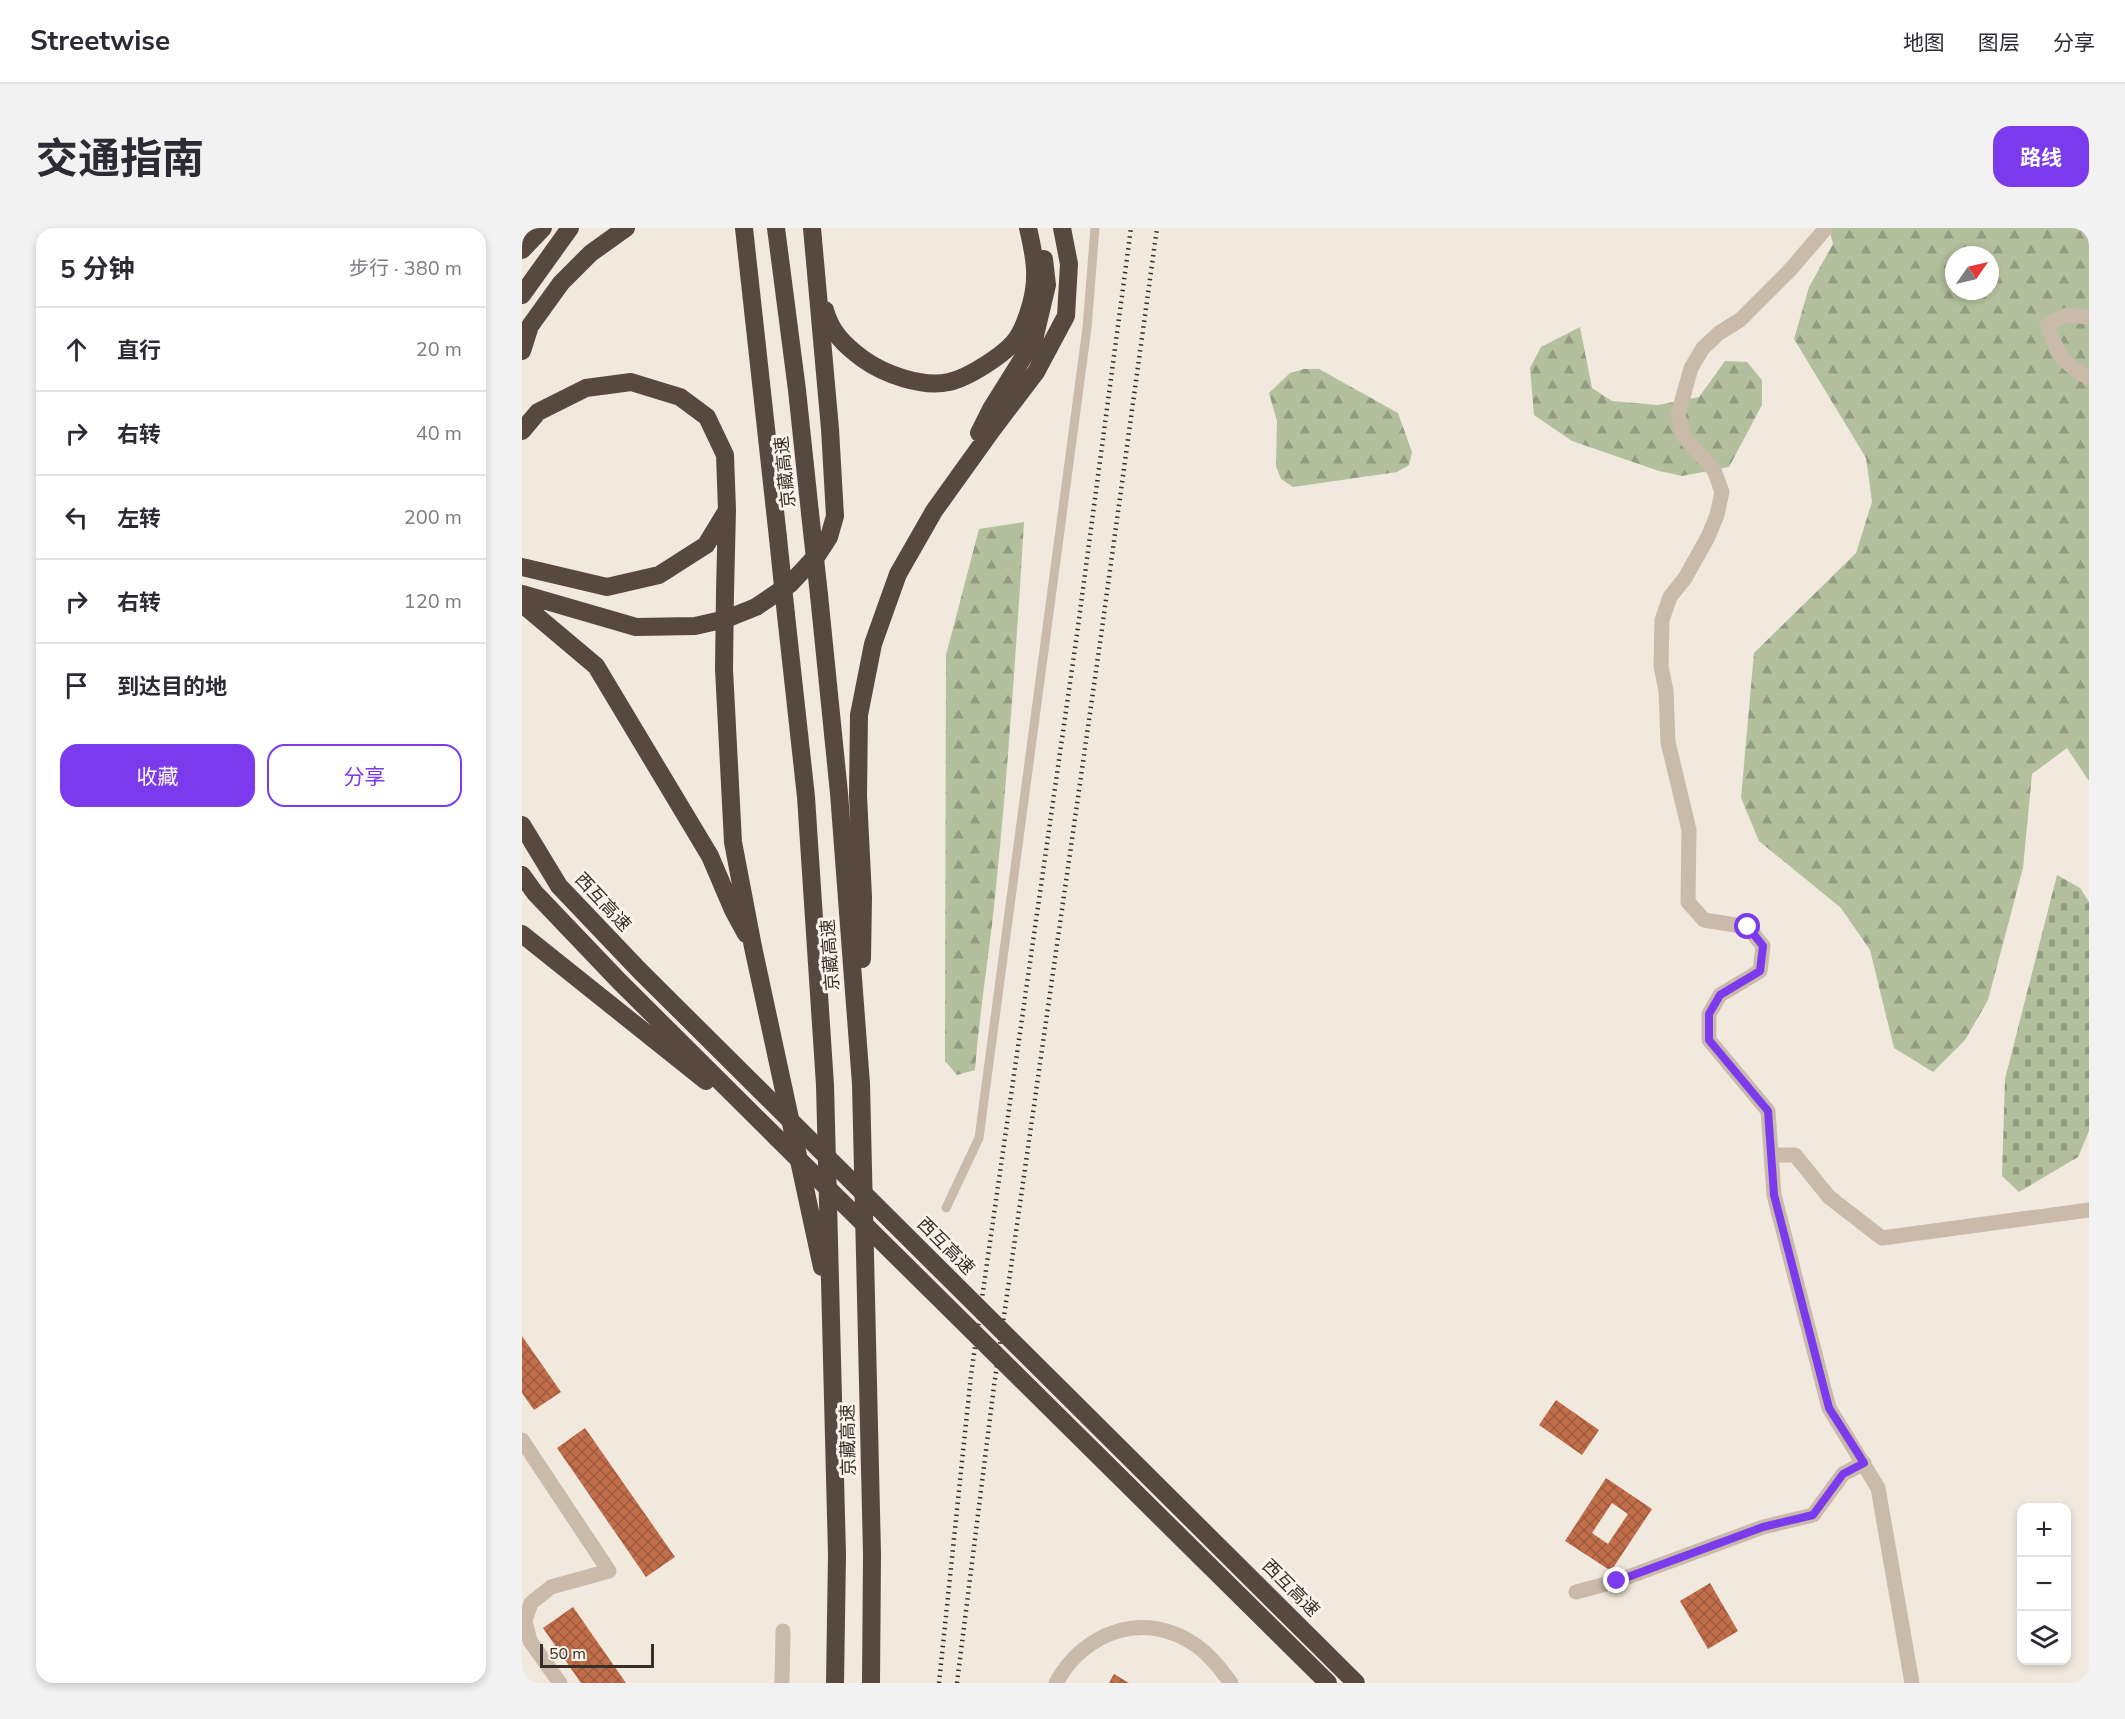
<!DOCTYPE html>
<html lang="zh">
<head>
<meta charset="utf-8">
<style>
	:root { --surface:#fff; --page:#f2f2f3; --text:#2b2b33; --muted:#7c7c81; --line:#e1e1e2; --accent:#7c3aed }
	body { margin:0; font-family:"Nunito Sans","Noto Sans SC",sans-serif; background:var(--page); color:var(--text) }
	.controls { position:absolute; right:18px; bottom:18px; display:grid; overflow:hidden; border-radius:12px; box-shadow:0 3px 9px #0003 }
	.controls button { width:54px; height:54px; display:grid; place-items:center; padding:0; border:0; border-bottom:2px solid var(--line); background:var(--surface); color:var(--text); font:30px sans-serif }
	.compass { position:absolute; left:1423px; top:18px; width:54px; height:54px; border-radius:50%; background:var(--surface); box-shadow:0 3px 9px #0003; rotate:56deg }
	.scale { position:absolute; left:18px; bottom:15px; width:114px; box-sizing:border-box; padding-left:6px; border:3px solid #372e29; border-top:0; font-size:16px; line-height:21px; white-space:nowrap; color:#372e29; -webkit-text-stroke:4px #f9f3e9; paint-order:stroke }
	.stop { position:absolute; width:18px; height:18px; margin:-14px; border:4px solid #7c3aed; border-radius:50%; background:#fff }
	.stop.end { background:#7c3aed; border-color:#fff; box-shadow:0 2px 6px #0008 }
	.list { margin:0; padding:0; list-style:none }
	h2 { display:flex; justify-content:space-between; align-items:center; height:78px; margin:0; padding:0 24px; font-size:26px }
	h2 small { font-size:20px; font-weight:400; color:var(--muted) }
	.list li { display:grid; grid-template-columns:39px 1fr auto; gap:18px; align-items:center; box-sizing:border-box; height:84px; padding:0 24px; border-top:2px solid var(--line) }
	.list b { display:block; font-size:22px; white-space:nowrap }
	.list em { font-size:20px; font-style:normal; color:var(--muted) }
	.actions { display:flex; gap:12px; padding:18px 24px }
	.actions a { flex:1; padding:14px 0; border:2px solid var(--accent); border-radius:18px; text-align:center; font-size:21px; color:var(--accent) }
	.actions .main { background:var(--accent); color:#fff }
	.icon { flex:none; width:33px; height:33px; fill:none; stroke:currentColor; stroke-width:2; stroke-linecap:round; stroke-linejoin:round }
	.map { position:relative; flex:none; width:1567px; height:1455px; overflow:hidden; border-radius:18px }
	header { display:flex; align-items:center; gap:36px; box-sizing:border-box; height:84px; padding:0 30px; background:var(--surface); border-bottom:2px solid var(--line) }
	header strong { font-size:28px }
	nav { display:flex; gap:33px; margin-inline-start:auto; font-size:21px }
	.intro { display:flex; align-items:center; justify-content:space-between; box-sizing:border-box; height:144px; padding:0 36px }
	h1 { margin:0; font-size:42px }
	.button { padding:15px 27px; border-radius:18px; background:var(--accent); color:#fff; font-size:21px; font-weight:700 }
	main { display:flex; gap:36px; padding:0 36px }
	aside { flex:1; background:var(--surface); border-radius:18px; box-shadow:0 3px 9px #0003 }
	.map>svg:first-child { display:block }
	.forest { fill:url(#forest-firs); fill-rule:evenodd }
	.cemetery { fill:url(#cemetery-stones) }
	.building { fill:url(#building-cross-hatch); fill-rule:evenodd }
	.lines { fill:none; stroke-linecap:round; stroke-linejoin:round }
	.lane { stroke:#c9baa9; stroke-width:9 }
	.street { stroke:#c9baa9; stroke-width:15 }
	.highway { stroke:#574940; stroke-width:18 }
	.rail { stroke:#372e29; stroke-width:4.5; stroke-dasharray:1.5 4.5; stroke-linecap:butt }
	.highway-bridge { stroke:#574940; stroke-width:18 }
	.route { stroke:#7c3aed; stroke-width:8 }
	.labels { text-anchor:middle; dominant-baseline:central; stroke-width:6; stroke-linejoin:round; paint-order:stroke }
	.street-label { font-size:18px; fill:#372e29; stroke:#f9f3e9 }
</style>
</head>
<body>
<header>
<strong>Streetwise</strong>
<nav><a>地图</a><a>图层</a><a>分享</a></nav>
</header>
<div class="intro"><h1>交通指南</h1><a class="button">路线</a></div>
<main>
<aside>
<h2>5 分钟<small>步行 · 380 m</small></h2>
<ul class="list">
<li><svg class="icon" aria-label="ahead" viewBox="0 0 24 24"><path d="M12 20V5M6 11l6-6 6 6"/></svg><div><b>直行</b></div><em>20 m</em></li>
<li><svg class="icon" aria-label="right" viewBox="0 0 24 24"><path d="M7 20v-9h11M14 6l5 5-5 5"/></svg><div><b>右转</b></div><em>40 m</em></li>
<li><svg class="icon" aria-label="left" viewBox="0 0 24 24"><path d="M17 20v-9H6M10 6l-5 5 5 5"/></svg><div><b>左转</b></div><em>200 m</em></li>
<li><svg class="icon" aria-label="right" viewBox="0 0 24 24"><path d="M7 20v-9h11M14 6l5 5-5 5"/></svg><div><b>右转</b></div><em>120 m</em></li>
<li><svg class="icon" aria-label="arrive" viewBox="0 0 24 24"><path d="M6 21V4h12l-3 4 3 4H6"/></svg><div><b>到达目的地</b></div></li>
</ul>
<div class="actions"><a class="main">收藏</a><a>分享</a></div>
</aside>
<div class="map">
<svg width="1567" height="1455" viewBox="0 0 1567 1455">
	<defs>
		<pattern id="forest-firs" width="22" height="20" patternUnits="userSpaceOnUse" patternTransform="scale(1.5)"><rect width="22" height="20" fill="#b2c09d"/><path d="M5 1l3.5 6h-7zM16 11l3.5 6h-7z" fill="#929c80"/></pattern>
		<pattern id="cemetery-stones" width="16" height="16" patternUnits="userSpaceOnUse" patternTransform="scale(1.5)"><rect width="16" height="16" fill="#b2c09d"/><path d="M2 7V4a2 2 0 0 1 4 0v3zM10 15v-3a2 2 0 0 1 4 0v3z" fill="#929c80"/></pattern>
		<pattern id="building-cross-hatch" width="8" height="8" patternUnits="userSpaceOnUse" patternTransform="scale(1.5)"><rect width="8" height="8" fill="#c26e4a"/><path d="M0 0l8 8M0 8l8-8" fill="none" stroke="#9e5b3e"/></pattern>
	</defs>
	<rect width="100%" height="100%" fill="#f1e9dd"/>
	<path class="forest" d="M1307,0H1567V553L1545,520L1510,546L1501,640L1466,772L1443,812L1411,844L1372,820L1348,722L1319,680L1237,613L1219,570L1232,425L1334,325L1350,274L1344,230L1272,111L1287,59L1311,16ZM1432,27H1468V63H1432Z
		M1058,99L1070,160L1090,173L1136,177L1177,169L1203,133L1225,134L1240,152V177L1207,239L1160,248L1137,243L1050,213L1012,187L1008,140L1019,119Z
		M782,141H797L876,185L890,224L887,237L875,244L771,259L759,251L754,238L755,193L747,165L768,145Z
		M502,294C494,426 485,557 471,688C465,739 457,790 453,842L435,847L423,833L424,427L457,301Z"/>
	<path class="cemetery" d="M1535,647L1558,660L1567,674V903L1556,929L1497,964L1480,948L1483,851Z"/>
	<path class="building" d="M0,1108L39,1164L12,1182L0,1165Z
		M1034,1172L1077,1202L1060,1227L1017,1197Z
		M63,1200L153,1329L124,1349L35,1220Z
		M1084,1250L1130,1281L1089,1343L1043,1313ZM1090,1275L1106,1286L1086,1316L1070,1305Z
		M1188,1355L1216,1403L1186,1421L1158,1373Z
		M51,1379L104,1455H59L21,1400Z
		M592,1446L607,1455H587Z"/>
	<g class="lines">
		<path class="lane" d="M424,980L457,910L565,100L573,0"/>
		<path class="street" d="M1304,0L1268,42L1218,92L1197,105L1181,120L1169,140L1156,187L1162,209L1192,242L1200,264L1195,287L1186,309L1163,350L1148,369L1140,392L1139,438L1144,463L1146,514L1167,602L1166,674L1182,692L1226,699L1241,718L1238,743L1198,767L1187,786V812L1246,883L1252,967L1307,1180L1356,1260L1390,1455
			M1565,0L1567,4
			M1567,89L1544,87L1525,96C1536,126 1539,134 1567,150
			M1249,927H1273L1307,969L1360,1010L1567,982
			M0,1212L87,1343L29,1359L9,1375L3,1393L8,1413L38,1455
			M1054,1364L1095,1353L1241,1299L1291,1287L1321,1246L1342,1235
			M260,1455L261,1403
			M534,1455C562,1403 624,1381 675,1418C689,1428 699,1442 709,1455"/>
		<path class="highway" d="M222,0L256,310
			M254,0L275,162L288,285
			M0,22L21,0
			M0,67L48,0
			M303,82C309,104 322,117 341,131C362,146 400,160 427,154C446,150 484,126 495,110C501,101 506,87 509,76C517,49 512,26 506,0
			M0,123L8,98L39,55L69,25L104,0
			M0,203L16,184L64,160L109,154L158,169L185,189L203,227L205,282L203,364
			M457,205L469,181L512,112L525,57L522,31
			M0,339L85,359L137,347L184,317L204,284
			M0,366L114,399L173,398L204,391L234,379L268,356L296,326L307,309L313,288L308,201L290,0
			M297,367L317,565L339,856L350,1326L349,1455
			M0,377L5,380L74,438L188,628L211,682L224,706
			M264,387L284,569L303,857L315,1327L313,1455
			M202,441L211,614L231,719L300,1039
			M0,647L13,665L97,753L255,910
			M0,706L184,853
			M340,731L341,669L336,568L337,487L351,416L376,346L412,283L470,202L514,144L544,88L547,36L540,0"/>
		<path class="rail" d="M417,1455L449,1147L555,406L609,0
			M435,1455L472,1158L578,415L635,0"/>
		<path class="highway-bridge" d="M288,285L297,367
			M256,310L264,387
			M202,441L203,364
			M0,597L37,658L117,742L834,1455
			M255,910L806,1455"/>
	</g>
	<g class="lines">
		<path class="route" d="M1095,1353L1241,1299L1291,1287L1321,1246L1342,1235L1307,1180L1252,967L1246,883L1187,812V786L1198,767L1238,743L1241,718L1226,699"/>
	</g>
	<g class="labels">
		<g class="street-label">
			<text transform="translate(263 244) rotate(-96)">京藏高速</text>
			<text transform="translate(81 674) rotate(47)">西互高速</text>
			<text transform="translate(308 727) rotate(-94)">京藏高速</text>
			<text transform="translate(424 1018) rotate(45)">西互高速</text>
			<text transform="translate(326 1212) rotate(-91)">京藏高速</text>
			<text transform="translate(769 1360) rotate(45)">西互高速</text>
		</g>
	</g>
</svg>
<div class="controls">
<button>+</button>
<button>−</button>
<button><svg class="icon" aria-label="layers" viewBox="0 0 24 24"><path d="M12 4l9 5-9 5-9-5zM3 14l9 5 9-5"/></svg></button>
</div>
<svg class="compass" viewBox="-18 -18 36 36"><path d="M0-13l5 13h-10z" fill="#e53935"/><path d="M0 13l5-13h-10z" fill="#7c7c81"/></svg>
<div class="scale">50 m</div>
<div class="stop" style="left:1226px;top:699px"></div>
<div class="stop end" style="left:1095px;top:1353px"></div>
</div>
</main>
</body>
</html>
